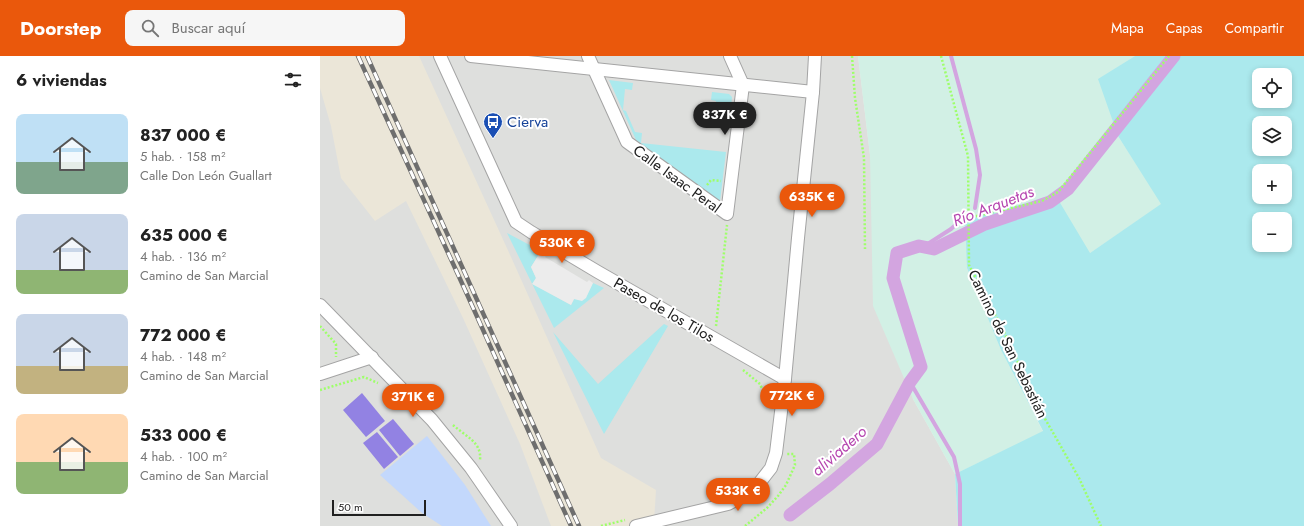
<!DOCTYPE html>
<html lang="es">
<meta charset="utf-8">
<style>
:root{--surface:#fff;--page:#f6f6f6;--text:#222;--muted:#767676;--accent:#ea580c}
body{margin:0;font-family:Jost,sans-serif;background:var(--page);color:var(--text);height:100vh;display:flex;flex-direction:column;font-size:15px;white-space:nowrap}
*{box-sizing:border-box;margin:0}
p{font-size:13px;color:var(--muted)}
.icon{flex:none;width:22px;height:22px;fill:none;stroke:currentColor;stroke-width:2;stroke-linecap:round;stroke-linejoin:round}
.map{position:relative;flex:1;overflow:hidden}
.drawer{display:flex;flex-direction:column;background:var(--surface);width:320px}
.drawer>*{flex:none}
.controls{position:absolute;left:932px;top:12px;display:grid;gap:8px}
.controls a{display:grid;place-items:center;width:40px;height:40px;border-radius:8px;background:var(--surface);box-shadow:0 2px 6px #0003;font-size:20px}
.scale{position:absolute;left:12px;bottom:10px;width:94px;box-sizing:border-box;padding-left:4px;border:2px solid #202020;border-top:0;font-size:11px;line-height:14px;white-space:nowrap;color:#202020;-webkit-text-stroke:3px #fff;paint-order:stroke}
.price{position:absolute;translate:-50% -34px;padding:0 9px;border-radius:14px;background:var(--accent);color:#fff;font-size:13px;line-height:26px;filter:drop-shadow(0 1px 2px #0008)}
.price::after{content:'';position:absolute;left:50%;top:24px;width:12px;height:9px;margin-left:-6px;background:inherit;clip-path:polygon(0 0,100% 0,50% 100%)}
.price.current{background:#222;color:#fff}
ul{padding:0;list-style:none}
li{display:flex;align-items:center;gap:12px;height:100px;padding:0 16px}
li span{display:grid;place-items:center;flex:none;width:112px;height:80px;border-radius:8px;color:#555}
li>.icon{margin-inline-start:auto}
span .icon{width:48px;height:48px;fill:#fffc;stroke-width:1}
li b{font-size:17px}
h2{display:flex;justify-content:space-between;align-items:center;height:48px;padding:0 16px;font-size:17px}
header{display:flex;align-items:center;gap:24px;box-sizing:border-box;height:56px;padding:0 20px;background:var(--accent);color:#fff}
header strong{font-size:19px}
nav{display:flex;gap:22px;margin-inline-start:auto;font-size:14px}
.search{width:280px;height:36px;background:var(--page);display:flex;align-items:center;gap:10px;box-sizing:border-box;padding:0 14px;border-radius:8px;color:var(--muted);font-size:15px}
main{display:flex;flex:1;min-height:0}
.map>svg:first-child{display:block}
.residential{fill:#dedfdd}
.industrial{fill:#ebe6d8}
.farmland{fill:#d2f0e5}
.grass{fill:#abe9ed;fill-rule:evenodd}
.park{fill:#c3d8fc}
.pitch{fill:#9282e3}
.parking{fill:#ececec}
.lines{fill:none;stroke-linecap:round;stroke-linejoin:round}
.stream{stroke:#d3a5e0;stroke-width:4}
.canal{stroke:#d3a5e0;stroke-width:13}
.street-casing{stroke:#a4a4a4;stroke-width:14}
.path{stroke:#9eff6a;stroke-width:2.5;stroke-dasharray:2 2;stroke-linecap:butt}
.street{stroke:#fff;stroke-width:12}
.rail-casing{stroke:#6e6e6e;stroke-width:4.5}
.rail{stroke:#fff;stroke-width:3;stroke-dasharray:9;stroke-linecap:butt}
.labels{text-anchor:middle;dominant-baseline:central;stroke-width:4;stroke-linejoin:round;paint-order:stroke}
.transit-label{font-size:15px;fill:#164399;stroke:#fff;text-anchor:start}
.street-label{font-size:15px;fill:#202020;stroke:#fff}
.water-label{font-size:16px;font-style:italic;fill:#b647b0;stroke:#fff}
</style>
<header>
<strong>Doorstep</strong>
<div class="search"><svg class="icon" aria-label="search" viewBox="0 0 24 24"><circle cx="10" cy="10" r="6"/><path d="M15 15l6 6"/></svg>Buscar aquí</div>
<nav><a>Mapa</a><a>Capas</a><a>Compartir</a></nav>
</header>
<main>
<section class="drawer">
<h2>6 viviendas<svg class="icon" aria-label="filters" viewBox="0 0 24 24"><path d="M4 7h16M4 17h16"/><circle cx="9" cy="7" r="2"/><circle cx="15" cy="17" r="2"/></svg></h2>
<ul>
<li><span style="background:linear-gradient(#bfe0f5 60%,#7fa58c 0)"><svg class="icon" aria-label="home" viewBox="0 0 24 24"><path d="M3 11l9-7 9 7M6 9v11h12V9"/></svg></span><div><b>837 000 €</b><p>5 hab. · 158 m²</p><p>Calle Don León Guallart</p></div></li>
<li><span style="background:linear-gradient(#c9d6e8 70%,#8fb573 0)"><svg class="icon" aria-label="home" viewBox="0 0 24 24"><path d="M3 11l9-7 9 7M6 9v11h12V9"/></svg></span><div><b>635 000 €</b><p>4 hab. · 136 m²</p><p>Camino de San Marcial</p></div></li>
<li><span style="background:linear-gradient(#c9d6e8 65%,#c2b280 0)"><svg class="icon" aria-label="home" viewBox="0 0 24 24"><path d="M3 11l9-7 9 7M6 9v11h12V9"/></svg></span><div><b>772 000 €</b><p>4 hab. · 148 m²</p><p>Camino de San Marcial</p></div></li>
<li><span style="background:linear-gradient(#ffd9b3 60%,#8fb573 0)"><svg class="icon" aria-label="home" viewBox="0 0 24 24"><path d="M3 11l9-7 9 7M6 9v11h12V9"/></svg></span><div><b>533 000 €</b><p>4 hab. · 100 m²</p><p>Camino de San Marcial</p></div></li>
</ul>
</section>
<div class="map">
<svg width="984" height="470" viewBox="0 0 984 470">
<rect width="100%" height="100%" fill="#e7f1e9"/>
<polygon class="residential" points="0,0 538,0 550,99 593,343 635,418 638,470 0,470"/>
<polygon class="industrial" points="0,0 99,0 191,201 281,402 336,434 334,466 340,470 231,470 200,388 143,262 86,145 55,165 21,122 11,70 0,32"/>
<polygon class="farmland" points="538,0 815,0 779,23 798,80 842,148 770,197 647,212 681,294 723,376 635,418 593,343 553,250 550,99"/>
<g class="grass">
<path d="M 815,0 L 984,0 L 984,470 L 638,470 L 635,418 L 723,375 L 681,294 L 647,212 L 645,162 L 736,140 L 770,197 L 841,148 L 798,80 L 778,23 ZM 939,19 L 965,19 L 965,45 L 939,45 ZM 939,67 L 965,67 L 965,93 L 939,93 ZM 939,115 L 965,115 L 965,141 L 939,141 ZM 939,163 L 965,163 L 965,189 L 939,189 Z"/>
<polygon points="289,24 313,27 312,34 305,33 303,54 306,55 315,76 322,77 321,87 406,96 400,145 316,84"/>
<polygon points="392,36 409,38 412,41 409,72 394,69 396,45 391,44"/>
<polygon points="187,177 221,195 211,211 216,222 213,228 251,249 254,243 265,242 273,227 284,232 234,272"/>
<polygon points="344,268 348,270 284,378 233,276 278,328"/>
</g>
<polygon class="park" points="107,380 145,429 171,470 122,470 102,457 60,419"/>
<g class="pitch">
<polygon points="42,337 65,365 46,381 23,354"/>
<polygon points="73,363 94,388 80,400 59,374"/>
<polygon points="57,376 78,401 64,413 43,387"/>
</g>
<polygon class="parking" points="221,195 227,198 225,201 267,226 269,224 273,227 266,242 262,245 254,243 251,249 212,228 216,222 211,211"/>
<g class="lines">
<g class="stream">
<polyline points="631,0 656,93 660,119 655,152"/>
<polyline points="603,191 631,173 643,162"/>
<polyline points="590,326 634,401 640,428 640,470"/>
</g>
<polyline class="canal" points="470,459 510,428 557,388 590,326 601,311 573,222 577,197 599,190 614,193 665,168 730,146 748,133 854,0"/>
<g class="street-casing">
<g id="street">
<polyline points="120,0 196,166 211,176 278,216 465,323"/>
<polyline points="151,0 493,36"/>
<polyline points="268,0 307,86 407,158 423,29 410,0"/>
<polyline points="0,249 112,364 151,412 191,470"/>
<polyline points="0,318 52,301"/>
<polyline points="316,470 408,448 427,438 437,430 451,412 456,397 465,323 478,182 493,36 495,0"/>
</g>
</g>
<g class="path">
<polyline points="532,0 535,42 544,102 545,193"/>
<polyline points="621,0 648,100 649,209 684,276 720,354 759,422 781,470"/>
<polyline points="387,129 391,124 401,125"/>
<polyline points="648,162 722,145 738,136 849,0"/>
<polyline points="0,270 16,288 16,301"/>
<polyline points="396,270 407,169"/>
<polyline points="423,314 440,328 449,349"/>
<polyline points="0,334 44,321 58,327"/>
<path d="M 133,369 C 145,380 162,386 160,404"/>
<polyline points="281,470 305,464"/>
<polyline points="425,470 447,452 458,440 466,429 475,409 474,398 466,398"/>
</g>
<use href="#street" class="street"/>
<g class="rail-casing">
<g id="rail">
<polyline points="38,0 146,236 251,470"/>
<polyline points="47,0 259,470"/>
</g>
</g>
<use href="#rail" class="rail"/>
</g>
<defs>
<g id="bus-pin" transform="scale(1)"><path d="M0 17L-7.5 6A9.5 9.5 0 1 1 7.5 6Z" fill="#1a4fb4" stroke="#fff"/><path d="M-5-6H5V4H4V6H2V4H-2V6H-4V4H-5ZM-3.5-4V0h7V-4ZM-3.5 1.2v1.5H-2V1.2ZM2 1.2v1.5H3.5V1.2Z" fill="#fff"/></g>
</defs>
<g fill-rule="evenodd">
<use href="#bus-pin" x="173" y="66"/>
</g>
<g class="labels">
<g class="transit-label">
<text x="187" y="66">Cierva</text>
</g>
<g class="street-label">
<text transform="translate(357 123) rotate(36)">Calle Isaac Peral</text>
<text transform="translate(344 254) rotate(30)">Paseo de los Tilos</text>
<text transform="translate(688 288) rotate(64)">Camino de San Sebastián</text>
</g>
<g class="water-label">
<text transform="translate(673 150) rotate(-21)">Río Arquetas</text>
<text transform="translate(519 395) rotate(-41)">aliviadero</text>
</g>
</g>
</svg>
<div class="controls">
<a><svg class="icon" aria-label="locate" viewBox="0 0 24 24"><circle cx="12" cy="12" r="6"/><path d="M12 2v4M12 18v4M2 12h4M18 12h4"/></svg></a>
<a><svg class="icon" aria-label="layers" viewBox="0 0 24 24"><path d="M12 4l9 5-9 5-9-5zM3 14l9 5 9-5"/></svg></a>
<a>+</a>
<a>−</a>
</div>
<div class="scale">50 m</div>
<b class="price current" style="left:405px;top:80px">837K €</b>
<b class="price" style="left:492px;top:162px">635K €</b>
<b class="price" style="left:242px;top:208px">530K €</b>
<b class="price" style="left:472px;top:361px">772K €</b>
<b class="price" style="left:93px;top:362px">371K €</b>
<b class="price" style="left:418px;top:456px">533K €</b>
</div>
</main>
